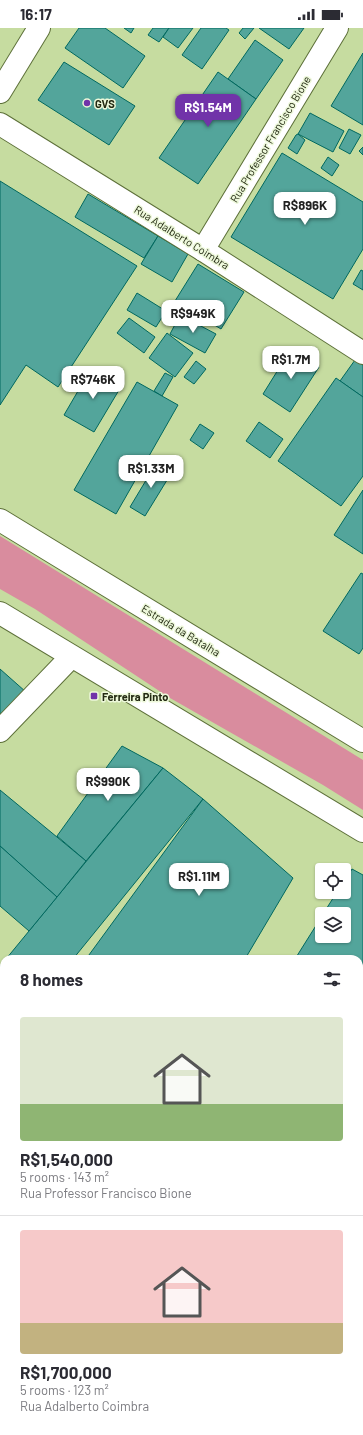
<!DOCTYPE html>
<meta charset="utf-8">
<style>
:root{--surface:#fff;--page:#f2f2f3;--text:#2b2b33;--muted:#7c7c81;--line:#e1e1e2;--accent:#7133a9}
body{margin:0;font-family:Barlow,sans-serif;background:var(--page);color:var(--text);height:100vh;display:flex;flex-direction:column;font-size:15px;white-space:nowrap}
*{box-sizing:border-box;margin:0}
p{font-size:13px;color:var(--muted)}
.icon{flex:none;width:22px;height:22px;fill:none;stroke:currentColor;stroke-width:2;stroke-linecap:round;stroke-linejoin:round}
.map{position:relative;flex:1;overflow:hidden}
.details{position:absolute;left:0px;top:927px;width:363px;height:480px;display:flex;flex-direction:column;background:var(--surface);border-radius:12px 12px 0 0;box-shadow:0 1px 3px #0004}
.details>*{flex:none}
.buttons{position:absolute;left:315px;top:835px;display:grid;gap:8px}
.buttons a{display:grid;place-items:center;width:36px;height:36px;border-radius:4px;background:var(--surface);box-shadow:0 1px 3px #0004;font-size:20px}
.price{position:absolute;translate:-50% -34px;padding:0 9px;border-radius:8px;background:#fff;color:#222;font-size:13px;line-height:26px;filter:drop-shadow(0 1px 2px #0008)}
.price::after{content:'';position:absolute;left:50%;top:24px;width:12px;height:9px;margin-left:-6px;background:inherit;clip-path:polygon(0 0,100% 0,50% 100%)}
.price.active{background:var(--accent);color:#fff}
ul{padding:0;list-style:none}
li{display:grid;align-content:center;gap:8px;height:212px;padding:0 20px}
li+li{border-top:1px solid var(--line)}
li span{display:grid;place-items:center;height:124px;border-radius:4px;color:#555}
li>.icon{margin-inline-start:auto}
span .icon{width:72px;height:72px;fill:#fffc;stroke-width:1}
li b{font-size:17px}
h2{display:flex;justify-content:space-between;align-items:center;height:48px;padding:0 20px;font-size:17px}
.status{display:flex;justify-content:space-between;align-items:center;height:28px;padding:0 20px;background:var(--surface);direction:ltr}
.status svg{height:11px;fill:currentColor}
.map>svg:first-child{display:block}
.green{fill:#d98c9e}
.building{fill:#53a59b;stroke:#00685f}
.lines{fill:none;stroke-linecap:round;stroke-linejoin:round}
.service-casing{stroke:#5d7039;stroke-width:16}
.minor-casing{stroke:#5d7039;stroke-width:24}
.trunk-casing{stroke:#5d7039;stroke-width:24}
.service{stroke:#fff;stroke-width:14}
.minor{stroke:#fff;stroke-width:22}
.trunk{stroke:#fff;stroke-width:22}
.tram{stroke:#3d4629;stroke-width:1}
.rail-casing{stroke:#3d4629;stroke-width:4.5}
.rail{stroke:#edf8da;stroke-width:3;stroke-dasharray:9;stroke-linecap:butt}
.poi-dot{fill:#7133a9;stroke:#edf8da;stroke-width:1.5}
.labels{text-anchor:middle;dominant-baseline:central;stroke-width:3;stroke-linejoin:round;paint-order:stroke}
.poi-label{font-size:11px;font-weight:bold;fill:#222912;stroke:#edf8da;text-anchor:start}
.street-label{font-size:11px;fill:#222912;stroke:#edf8da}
</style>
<div class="status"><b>16:17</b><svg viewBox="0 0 49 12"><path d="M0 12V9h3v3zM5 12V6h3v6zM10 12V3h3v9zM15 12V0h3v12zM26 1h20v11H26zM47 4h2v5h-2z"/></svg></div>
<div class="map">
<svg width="363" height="1407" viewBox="0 0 363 1407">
<rect width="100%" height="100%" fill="#c6dca0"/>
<polygon class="green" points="0,508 363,732 363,782 323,757 170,670 35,581 0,561"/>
<g class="building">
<polygon points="79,0 105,0 145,28 123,60 65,20"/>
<polygon points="124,0 134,0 131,5"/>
<polygon points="153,0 169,0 159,14 148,7"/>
<polygon points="169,0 193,0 178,20 163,9"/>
<polygon points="201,0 226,0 229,2 202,41 182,27"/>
<polygon points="243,0 254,0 245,11 239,5"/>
<polygon points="259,0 304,0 289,21"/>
<polygon points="255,12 283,32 256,71 228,51"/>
<polygon points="363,25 363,97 331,78"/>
<polygon points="64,34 135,78 109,117 38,72"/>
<polygon points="218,44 256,71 198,156 159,130"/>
<polygon points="310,85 344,103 333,124 298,106"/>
<polygon points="349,101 361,107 350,126 339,120"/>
<polygon points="298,106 305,112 297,126 288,120 296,107"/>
<polygon points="363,119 363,127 359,123"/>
<polygon points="282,125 363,174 363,221 333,271 231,209"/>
<polygon points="328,129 339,137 332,148 321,140"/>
<polygon points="0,153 137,238 58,359 26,337 0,377"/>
<polygon points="88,166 158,208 144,230 75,189"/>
<polygon points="158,208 188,226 172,254 141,236"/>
<polygon points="198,236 244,264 221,301 175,273"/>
<polygon points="361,242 363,243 363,262 353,256"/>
<polygon points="137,265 166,283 156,299 127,282"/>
<polygon points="180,287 216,306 205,325 170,306"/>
<polygon points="129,290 155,309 144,325 117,305"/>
<polygon points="167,305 193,325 175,349 149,330"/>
<polygon points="291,321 319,339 290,384 263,366"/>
<polygon points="355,332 363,337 363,369 340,353"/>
<polygon points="196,333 206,341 194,356 184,349"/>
<polygon points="92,339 122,357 94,404 64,387"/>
<polygon points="165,345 173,349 162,368 154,363"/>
<polygon points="336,350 363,369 363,448 341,478 278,433"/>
<polygon points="137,354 178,377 116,486 74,462"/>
<polygon points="259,394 283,411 270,430 246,413"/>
<polygon points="200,396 214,405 203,421 190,412"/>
<polygon points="157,434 172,444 145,488 130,479"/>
<polygon points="363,462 363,526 334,507"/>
<polygon points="361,545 363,546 363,620 359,626 323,603"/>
<polygon points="0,641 26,664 0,690"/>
<polygon points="122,718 163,740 86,833 57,808"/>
<polygon points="163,740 203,771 73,931 6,931"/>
<polygon points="0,762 86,833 57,869 0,818"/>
<polygon points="203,771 293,850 245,931 86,931"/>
<polygon points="0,818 57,869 29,903 0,878"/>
<polygon points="352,841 363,847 363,993 359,990 359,931 295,931 322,888 322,908 344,908 344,886 323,886 337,864 344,864 344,854"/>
<polygon points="4,934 4,1016 0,1021 0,938"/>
<polygon points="359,990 363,993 363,1040 359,1038"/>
<polygon points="359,1038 363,1040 363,1093 359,1091"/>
<polygon points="4,1043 4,1108 0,1105 0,1048"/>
<polygon points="359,1096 363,1098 363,1285 359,1291"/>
<polygon points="4,1380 4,1403 87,1403 84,1407 0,1407 0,1384"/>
</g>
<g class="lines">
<g class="service-casing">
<g id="service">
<polyline points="0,1360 4,1356"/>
<polyline points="165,1403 171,1407"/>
</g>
</g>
<g class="minor-casing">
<g id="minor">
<polyline points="0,64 39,0"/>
<polyline points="0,96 203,222 363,325"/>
<polyline points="203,222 337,0"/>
<polyline points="0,703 71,629"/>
</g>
</g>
<g class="trunk-casing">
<g id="trunk">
<polyline points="0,492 363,713"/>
<polyline points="0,585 363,803"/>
</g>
</g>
<use href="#service" class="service"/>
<use href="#minor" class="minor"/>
<use href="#trunk" class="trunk"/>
<g class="tram">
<polyline points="0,1213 4,1216"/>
<polyline points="288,1403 294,1407"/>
</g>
<g class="rail-casing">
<g id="rail">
<polyline points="0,1161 4,1163"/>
<polyline points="0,1181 4,1184"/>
<polyline points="334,1403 340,1407"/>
<polyline points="357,1403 363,1407"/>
</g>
</g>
<use href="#rail" class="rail"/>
</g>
<g class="poi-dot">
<circle cx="87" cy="75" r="4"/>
<rect x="90" y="664" width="8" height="8" rx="2"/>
</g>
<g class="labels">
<g class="poi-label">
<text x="95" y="75">GVS</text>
<text x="102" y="668">Ferreira Pinto</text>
</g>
<g class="street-label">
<text transform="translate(270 111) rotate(-59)">Rua Professor Francisco Bione</text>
<text transform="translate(182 209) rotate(32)">Rua Adalberto Coimbra</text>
<text transform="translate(181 602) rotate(31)">Estrada da Batalha</text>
</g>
</g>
</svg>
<div class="buttons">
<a><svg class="icon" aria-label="locate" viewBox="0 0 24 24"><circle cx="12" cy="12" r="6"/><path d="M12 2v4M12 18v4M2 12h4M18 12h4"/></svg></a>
<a><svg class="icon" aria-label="layers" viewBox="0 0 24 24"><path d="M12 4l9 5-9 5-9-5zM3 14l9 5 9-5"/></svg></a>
</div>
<b class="price active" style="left:208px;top:100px">R$1.54M</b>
<b class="price" style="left:305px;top:198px">R$896K</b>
<b class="price" style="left:193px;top:306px">R$949K</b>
<b class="price" style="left:291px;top:352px">R$1.7M</b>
<b class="price" style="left:93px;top:372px">R$746K</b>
<b class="price" style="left:151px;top:461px">R$1.33M</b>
<b class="price" style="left:108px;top:774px">R$990K</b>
<b class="price" style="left:199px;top:869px">R$1.11M</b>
<section class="details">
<h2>8 homes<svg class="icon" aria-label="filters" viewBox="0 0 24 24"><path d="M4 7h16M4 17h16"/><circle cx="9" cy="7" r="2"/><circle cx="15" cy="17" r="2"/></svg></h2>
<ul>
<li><span style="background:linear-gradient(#dfe7d0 70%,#8fb573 0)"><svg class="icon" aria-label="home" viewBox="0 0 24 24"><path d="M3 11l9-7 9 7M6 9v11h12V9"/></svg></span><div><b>R$1,540,000</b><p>5 rooms · 143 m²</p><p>Rua Professor Francisco Bione</p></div></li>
<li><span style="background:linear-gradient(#f6c9c9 75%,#c2b280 0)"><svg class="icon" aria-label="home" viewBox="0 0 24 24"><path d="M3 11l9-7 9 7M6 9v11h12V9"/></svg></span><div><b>R$1,700,000</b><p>5 rooms · 123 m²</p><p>Rua Adalberto Coimbra</p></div></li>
</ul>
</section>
</div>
